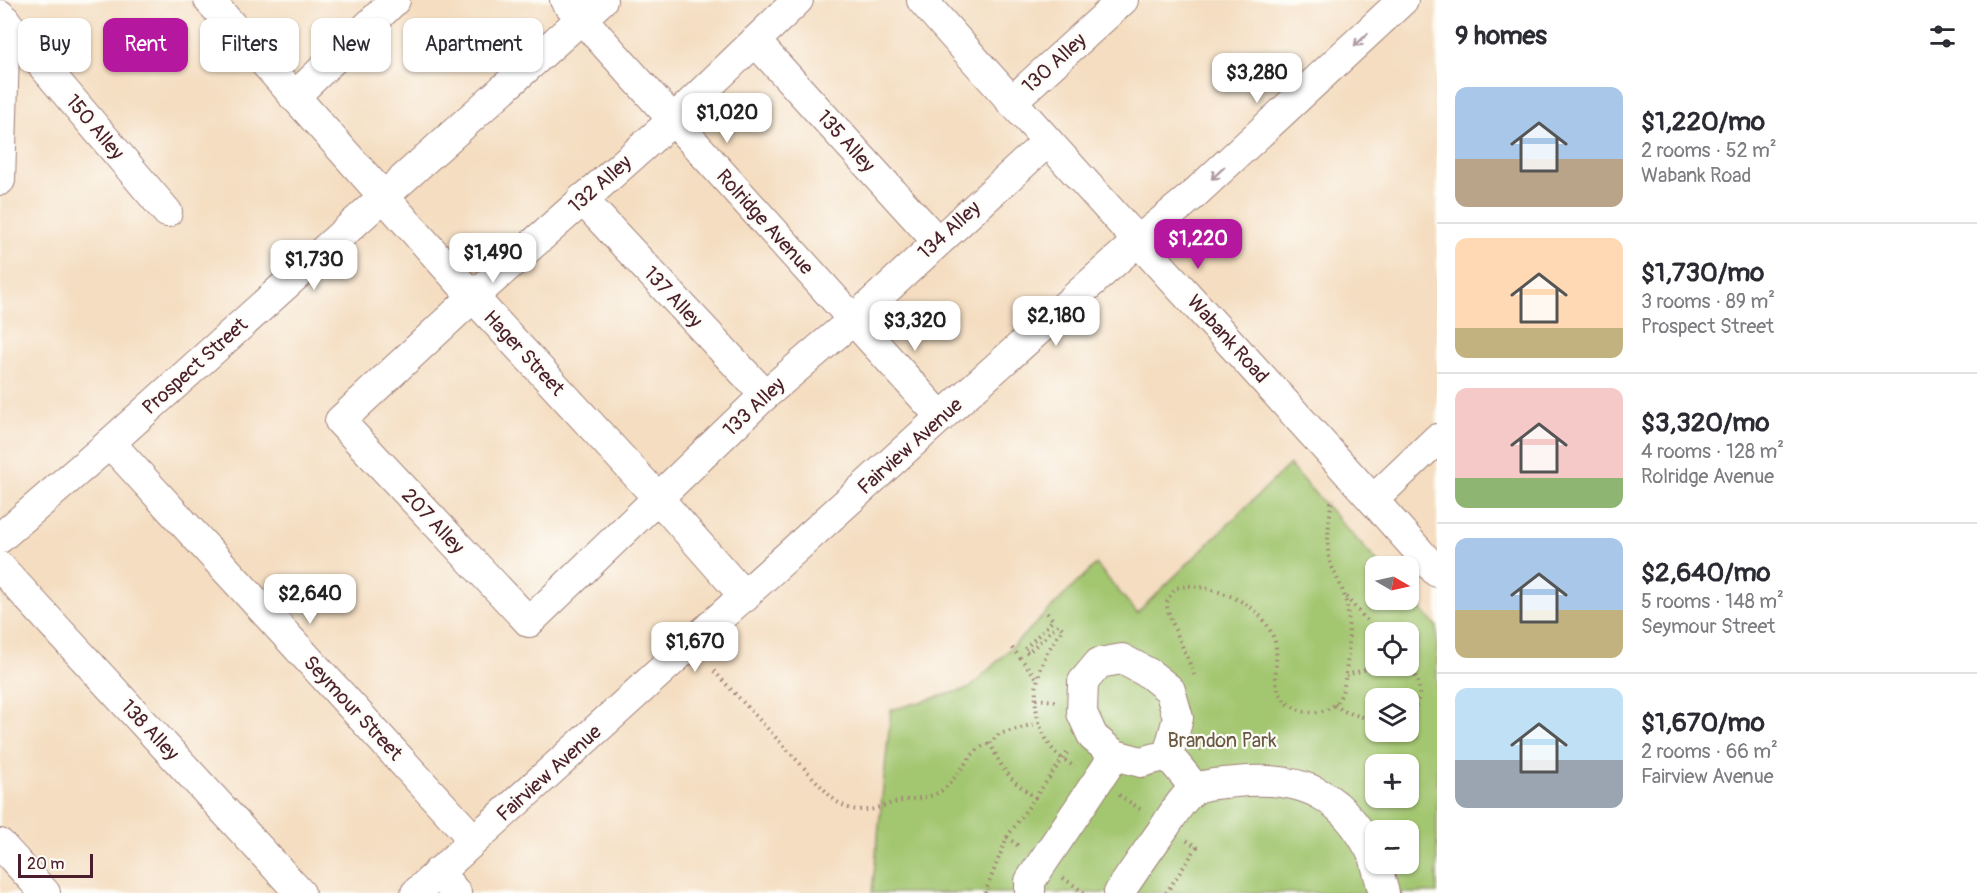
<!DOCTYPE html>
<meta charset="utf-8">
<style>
:root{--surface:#fff;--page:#f7f7f7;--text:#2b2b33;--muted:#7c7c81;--line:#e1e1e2;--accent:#b5179e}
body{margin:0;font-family:Pangolin,sans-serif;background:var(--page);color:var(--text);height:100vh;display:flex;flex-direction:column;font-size:22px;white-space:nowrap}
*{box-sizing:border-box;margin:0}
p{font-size:20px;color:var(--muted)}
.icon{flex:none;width:33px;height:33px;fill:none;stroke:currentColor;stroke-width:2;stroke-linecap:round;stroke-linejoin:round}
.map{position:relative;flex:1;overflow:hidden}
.panel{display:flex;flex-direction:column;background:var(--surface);width:540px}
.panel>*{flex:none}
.guide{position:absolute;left:18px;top:18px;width:570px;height:54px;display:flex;gap:12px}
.needle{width:39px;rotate:99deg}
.tools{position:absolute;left:1365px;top:556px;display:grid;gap:12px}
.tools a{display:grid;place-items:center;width:54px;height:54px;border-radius:12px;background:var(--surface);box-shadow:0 2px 4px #0004;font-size:30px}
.scale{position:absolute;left:18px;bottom:15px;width:75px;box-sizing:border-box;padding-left:6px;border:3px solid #4a1f2b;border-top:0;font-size:16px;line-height:21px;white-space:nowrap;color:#4a1f2b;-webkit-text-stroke:4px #fdfcf7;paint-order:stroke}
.price{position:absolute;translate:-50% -51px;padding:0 14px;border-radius:12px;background:#fff;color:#222;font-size:20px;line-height:39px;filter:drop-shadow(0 2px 3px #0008)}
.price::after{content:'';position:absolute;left:50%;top:36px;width:18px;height:14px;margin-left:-9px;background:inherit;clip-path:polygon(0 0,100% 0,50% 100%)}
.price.selected{background:var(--accent);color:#fff}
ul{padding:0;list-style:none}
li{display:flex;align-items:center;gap:18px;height:150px;padding:0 18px}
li+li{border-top:2px solid var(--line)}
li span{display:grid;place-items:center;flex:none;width:168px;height:120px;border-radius:12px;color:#555}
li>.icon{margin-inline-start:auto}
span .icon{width:72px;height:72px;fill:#fffc;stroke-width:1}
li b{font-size:26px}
h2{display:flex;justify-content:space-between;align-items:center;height:72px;padding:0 18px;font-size:26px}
.chip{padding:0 21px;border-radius:12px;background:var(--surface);box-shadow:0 2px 4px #0004;font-size:21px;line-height:54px}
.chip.selected{background:var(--accent);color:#fff}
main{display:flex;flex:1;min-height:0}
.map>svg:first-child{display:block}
.green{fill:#a3c66f;stroke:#76724d;stroke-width:1.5;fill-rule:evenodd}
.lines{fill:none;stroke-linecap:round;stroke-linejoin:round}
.minor-casing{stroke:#9f7e76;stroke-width:32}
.path{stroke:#9f7e76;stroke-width:4;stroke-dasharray:1.5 4.5;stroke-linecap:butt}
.minor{stroke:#fff;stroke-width:30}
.oneway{stroke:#ae9aa0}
.labels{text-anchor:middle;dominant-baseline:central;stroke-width:4.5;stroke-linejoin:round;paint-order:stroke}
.street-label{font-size:20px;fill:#4a1f2b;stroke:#fdfcf7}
.park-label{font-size:20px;fill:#695943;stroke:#fdfcf7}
</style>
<main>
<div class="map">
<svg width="1437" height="893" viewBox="0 0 1437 893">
<rect width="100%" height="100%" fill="#fdfcf7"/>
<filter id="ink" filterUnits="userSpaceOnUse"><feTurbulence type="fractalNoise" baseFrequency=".0167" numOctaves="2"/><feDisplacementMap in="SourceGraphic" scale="12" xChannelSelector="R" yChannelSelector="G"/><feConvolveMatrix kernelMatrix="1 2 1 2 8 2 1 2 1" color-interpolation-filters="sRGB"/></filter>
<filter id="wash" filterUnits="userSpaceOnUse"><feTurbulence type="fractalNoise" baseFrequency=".008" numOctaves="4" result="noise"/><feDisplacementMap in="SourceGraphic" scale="24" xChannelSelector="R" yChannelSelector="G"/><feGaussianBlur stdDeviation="1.35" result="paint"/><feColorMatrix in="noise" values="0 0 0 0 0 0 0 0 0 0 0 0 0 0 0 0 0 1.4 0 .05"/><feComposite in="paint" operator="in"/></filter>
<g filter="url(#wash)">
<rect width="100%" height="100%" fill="#f4ddc0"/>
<path class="green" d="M 1289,465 L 1382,567 L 1376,567 L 1376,600 L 1408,600 L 1409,596 L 1437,627 L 1437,893 L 872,893 L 891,710 L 970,688 L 1096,564 L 1137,613 ZM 1376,633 L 1408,633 L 1408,666 L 1376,666 ZM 1376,699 L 1408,699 L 1408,732 L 1376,732 ZM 1376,765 L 1408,765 L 1408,798 L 1376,798 ZM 1376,831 L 1408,831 L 1408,864 L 1376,864 Z"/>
</g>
<g filter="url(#ink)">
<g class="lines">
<g class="minor-casing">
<g id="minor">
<polyline points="209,0 473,297 658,498 745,597"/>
<polyline points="565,0 941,417"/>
<polyline points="798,0 673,120 473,297 340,421 529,622 765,395 853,320 1047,142"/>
<path d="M 922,0 C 1091,193 1267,380 1437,572"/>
<polyline points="0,15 167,212"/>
<polyline points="755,41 937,241"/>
<polyline points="294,97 395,0"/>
<polyline points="1011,102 1123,0"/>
<polyline points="0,180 5,20"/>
<polyline points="582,199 765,395"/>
<polyline points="110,443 474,840"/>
<polyline points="1373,500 1437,439"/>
<polyline points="0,538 110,443 602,0"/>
<polyline points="0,567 300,893"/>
<polyline points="1168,755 1141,762 1115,755 1093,737 1082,713 1083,682 1099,663 1122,659 1150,674 1170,690 1178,718 1168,755 1196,789"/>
<polyline points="0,844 45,893"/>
<polyline points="1376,864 1384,893"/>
<polyline points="438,872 456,893"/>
<polyline points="416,893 941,417 1139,240 1191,197 1403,0"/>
<polyline points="1030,893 1030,881 1115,755"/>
<path d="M 1119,893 C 1134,870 1150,848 1166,825 C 1174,813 1183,797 1195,789 C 1203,784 1226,783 1236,782 C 1307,775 1346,797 1376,861"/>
</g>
</g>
<g class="path">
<polyline points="1346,597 1378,633"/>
<path d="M 1047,613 L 1053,620 L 1024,650 L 1028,653 L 1058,624 L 1063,629 C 1034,665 1024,710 1053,750 C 1058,757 1068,762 1075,767"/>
<polyline points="1012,648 1036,677"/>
<path d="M 1408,666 C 1422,682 1424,700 1408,715"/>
<path d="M 714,671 L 832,798 C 842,806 852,811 866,810 C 876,810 886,804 897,802 C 911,798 929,799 941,791 C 960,778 967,751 990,743"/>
<path d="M 1194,675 C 1190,661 1166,614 1167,604 C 1167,598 1172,593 1176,588 C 1191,584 1201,587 1216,591 C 1243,599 1266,613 1275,642 C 1279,658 1272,676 1279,692 C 1288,713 1322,720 1337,702 C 1343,694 1345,682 1346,672 C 1349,652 1351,614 1344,595 C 1340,582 1332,571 1329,557 C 1326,539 1330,520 1331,503 L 1335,499"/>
<polyline points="1346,675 1378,666"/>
<polyline points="1036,699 1055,701"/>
<polyline points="1335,704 1343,711 1376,721"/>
<polyline points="1199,750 1202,747 1204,735"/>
<polyline points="1119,795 1143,811"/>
<path d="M 1036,798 C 1009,779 1004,773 990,743 L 999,734 L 1038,723"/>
<polyline points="1007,837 1021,848"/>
<polyline points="1063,878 1085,893"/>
<polyline points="985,893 1007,837 1069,750"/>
<polyline points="1166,893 1197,847 1186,840"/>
</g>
<use href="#minor" class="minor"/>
</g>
<defs><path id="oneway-shaft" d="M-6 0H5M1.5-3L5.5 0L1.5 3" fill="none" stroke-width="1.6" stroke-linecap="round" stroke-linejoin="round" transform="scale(1.5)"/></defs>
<g class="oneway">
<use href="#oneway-shaft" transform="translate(1361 40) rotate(137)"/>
<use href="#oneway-shaft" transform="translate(1218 173) rotate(137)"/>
</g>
</g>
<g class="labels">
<g class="street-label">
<text transform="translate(1054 63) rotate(-42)">130 Alley</text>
<text transform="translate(95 127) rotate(50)">150 Alley</text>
<text transform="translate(846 141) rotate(48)">135 Alley</text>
<text transform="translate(600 184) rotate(-41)">132 Alley</text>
<text transform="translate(765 222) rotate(48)">Rolridge Avenue</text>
<text transform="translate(949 230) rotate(-42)">134 Alley</text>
<text transform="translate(673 297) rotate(47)">137 Alley</text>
<text transform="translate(1228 339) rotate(48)">Wabank Road</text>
<text transform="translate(524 353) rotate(47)">Hager Street</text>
<text transform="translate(195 366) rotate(-42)">Prospect Street</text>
<text transform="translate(754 407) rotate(-43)">133 Alley</text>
<text transform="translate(910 446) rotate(-42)">Fairview Avenue</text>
<text transform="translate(433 521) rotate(47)">207 Alley</text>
<text transform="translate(353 708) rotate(47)">Seymour Street</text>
<text transform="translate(150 730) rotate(47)">138 Alley</text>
<text transform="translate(549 773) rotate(-42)">Fairview Avenue</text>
</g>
<g class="park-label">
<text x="1222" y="740">Brandon Park</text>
</g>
</g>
</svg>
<div class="tools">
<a><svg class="needle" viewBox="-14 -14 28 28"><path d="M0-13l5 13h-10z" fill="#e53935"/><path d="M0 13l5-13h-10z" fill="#7c7c81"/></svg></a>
<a><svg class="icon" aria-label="locate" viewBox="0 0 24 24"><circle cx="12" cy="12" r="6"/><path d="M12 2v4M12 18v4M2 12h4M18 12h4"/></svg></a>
<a><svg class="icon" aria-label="layers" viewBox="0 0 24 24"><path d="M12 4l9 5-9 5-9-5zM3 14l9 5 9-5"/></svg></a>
<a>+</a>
<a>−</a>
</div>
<div class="scale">20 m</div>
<b class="price" style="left:1257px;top:104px">$3,280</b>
<b class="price" style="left:727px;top:144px">$1,020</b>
<b class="price selected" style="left:1198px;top:270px">$1,220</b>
<b class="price" style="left:493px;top:284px">$1,490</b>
<b class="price" style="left:314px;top:291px">$1,730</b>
<b class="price" style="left:1056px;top:347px">$2,180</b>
<b class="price" style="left:915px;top:352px">$3,320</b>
<b class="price" style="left:310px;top:625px">$2,640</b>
<b class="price" style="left:695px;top:673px">$1,670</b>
<div class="guide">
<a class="chip">Buy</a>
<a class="chip selected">Rent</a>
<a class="chip">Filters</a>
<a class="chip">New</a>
<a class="chip">Apartment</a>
</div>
</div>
<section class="panel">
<h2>9 homes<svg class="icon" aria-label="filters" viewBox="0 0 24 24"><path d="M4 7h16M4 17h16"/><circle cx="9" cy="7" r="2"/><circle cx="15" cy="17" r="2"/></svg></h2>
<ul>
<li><span style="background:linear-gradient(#a9c7e8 60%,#b9a48a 0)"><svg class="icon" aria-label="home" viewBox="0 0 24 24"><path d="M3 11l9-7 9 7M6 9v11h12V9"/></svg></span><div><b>$1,220/mo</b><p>2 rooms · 52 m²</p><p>Wabank Road</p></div></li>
<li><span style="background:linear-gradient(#ffd9b3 75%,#c2b280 0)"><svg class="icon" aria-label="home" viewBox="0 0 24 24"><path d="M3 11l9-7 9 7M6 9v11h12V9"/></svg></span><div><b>$1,730/mo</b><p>3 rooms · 89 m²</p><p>Prospect Street</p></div></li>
<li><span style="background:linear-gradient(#f6c9c9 75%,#8fb573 0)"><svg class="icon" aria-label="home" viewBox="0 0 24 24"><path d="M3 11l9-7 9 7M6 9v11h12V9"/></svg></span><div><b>$3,320/mo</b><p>4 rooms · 128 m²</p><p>Rolridge Avenue</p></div></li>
<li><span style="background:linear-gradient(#a9c7e8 60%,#c2b280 0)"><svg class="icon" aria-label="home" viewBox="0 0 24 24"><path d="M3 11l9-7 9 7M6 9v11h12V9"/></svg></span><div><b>$2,640/mo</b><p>5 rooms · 148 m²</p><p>Seymour Street</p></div></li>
<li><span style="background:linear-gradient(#bfe0f5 60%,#9aa5b1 0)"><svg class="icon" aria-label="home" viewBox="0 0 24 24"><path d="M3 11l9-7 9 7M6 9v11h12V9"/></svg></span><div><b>$1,670/mo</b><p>2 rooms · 66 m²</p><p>Fairview Avenue</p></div></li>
</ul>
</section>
</main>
